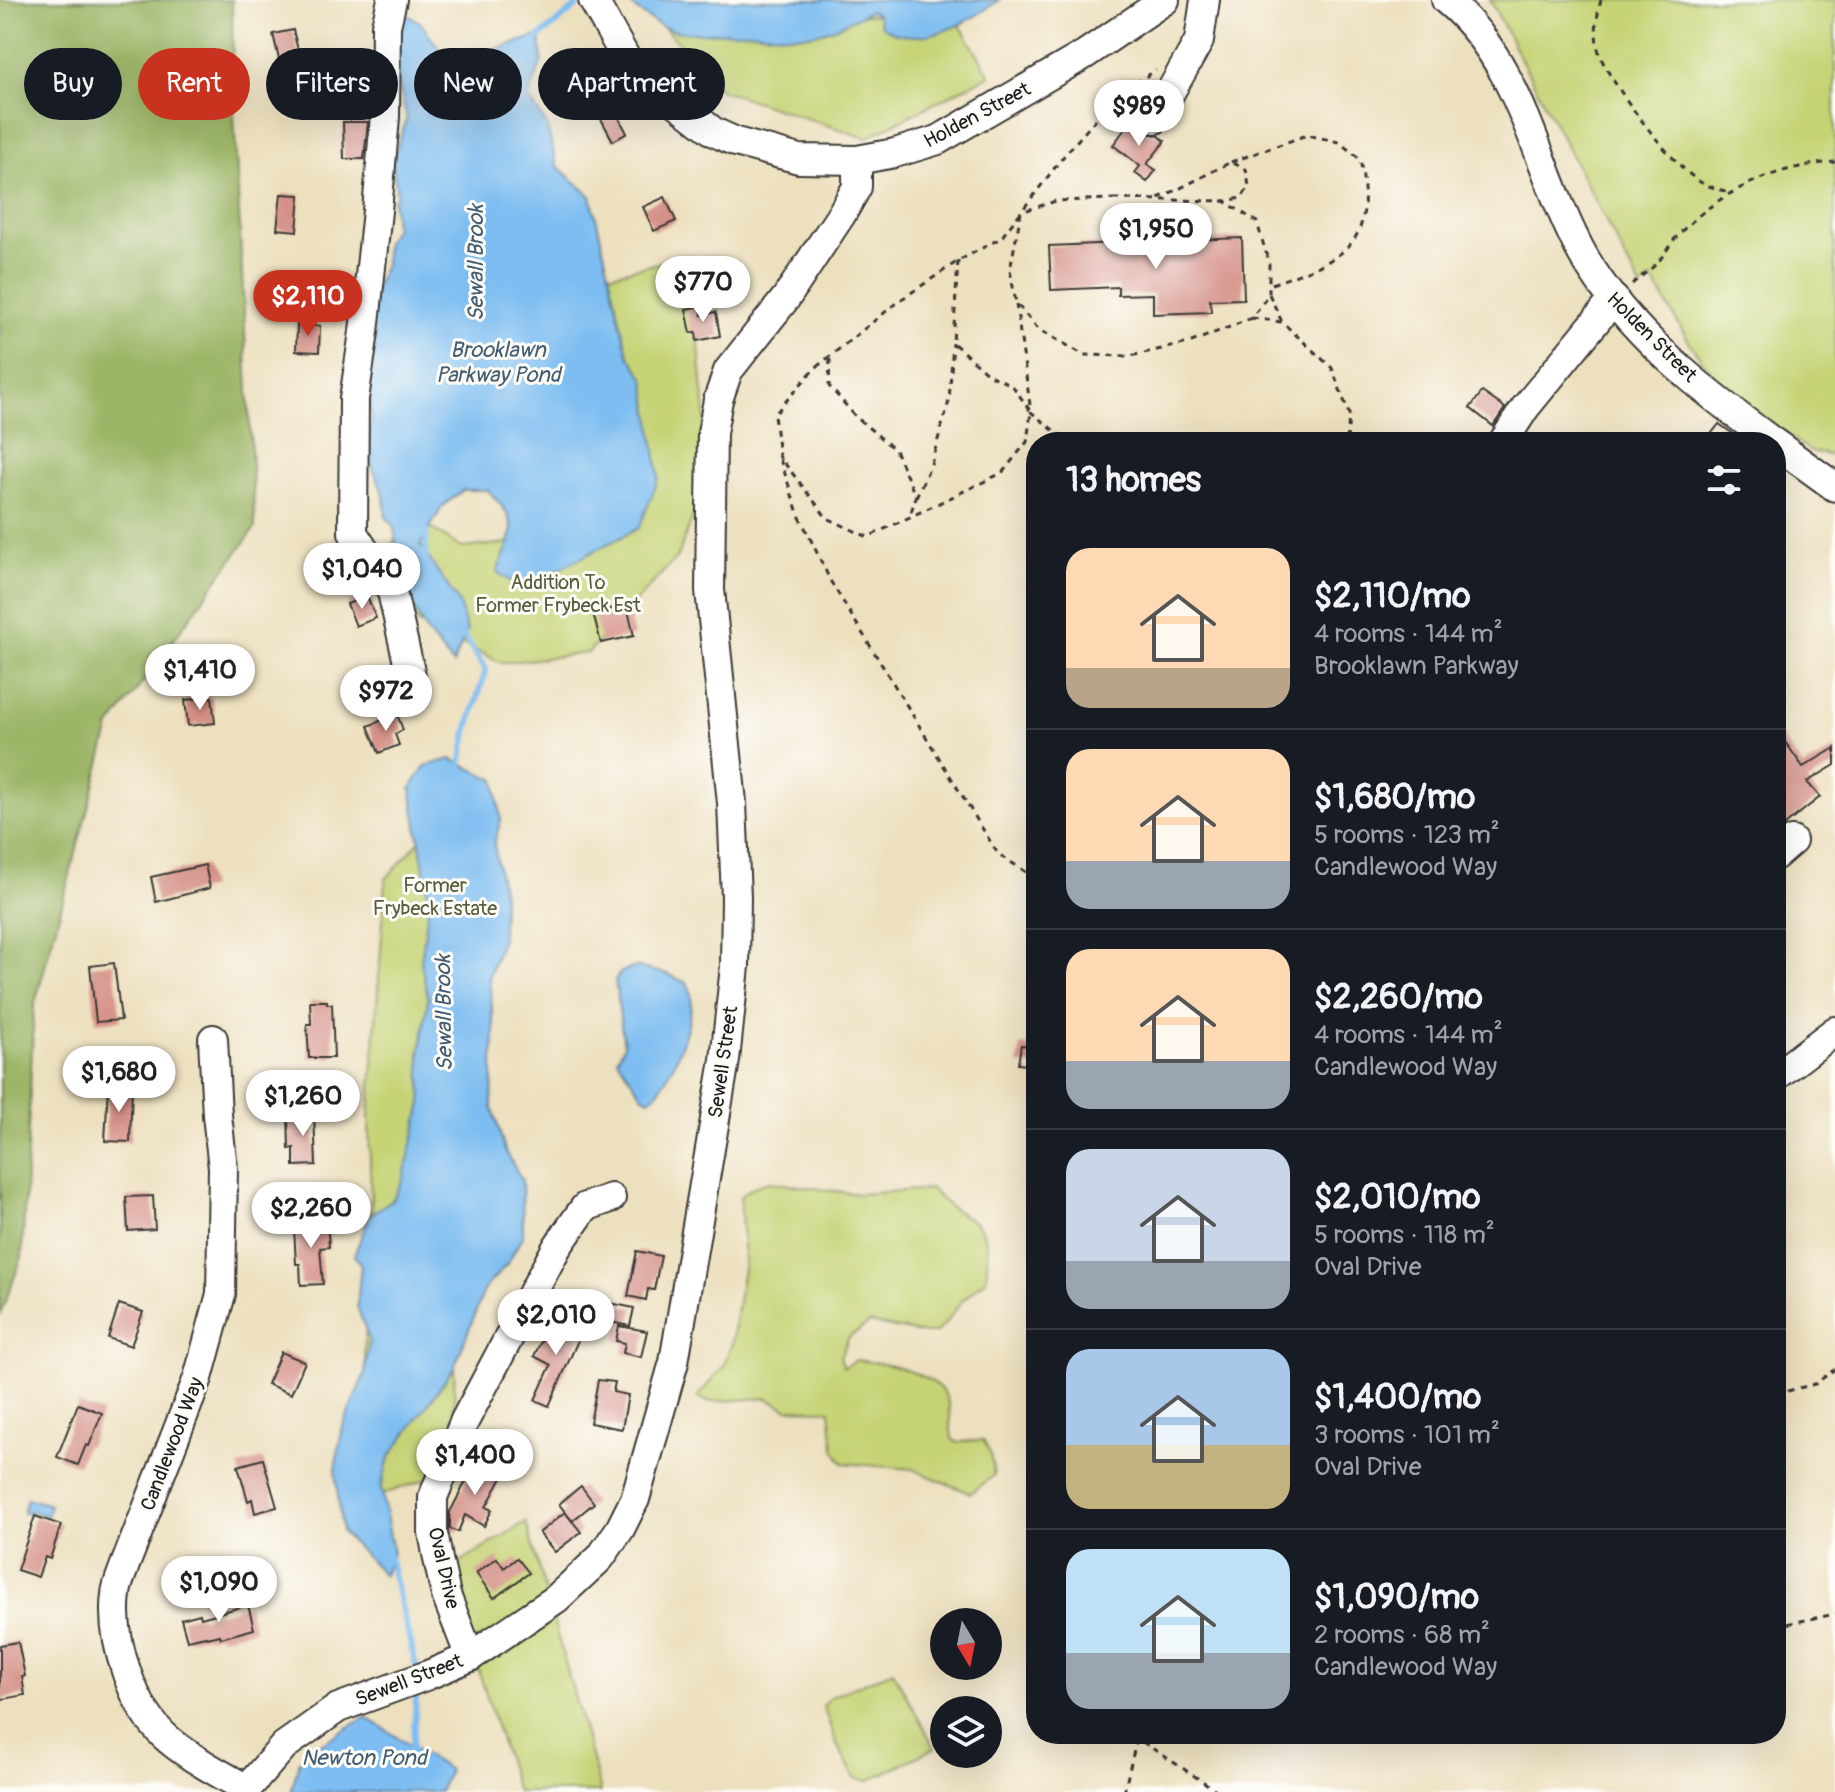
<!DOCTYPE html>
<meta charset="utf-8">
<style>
:root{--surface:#171b24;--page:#20242c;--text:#f1f3f6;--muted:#9ea1a6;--line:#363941;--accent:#c8321e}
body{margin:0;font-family:Pangolin,sans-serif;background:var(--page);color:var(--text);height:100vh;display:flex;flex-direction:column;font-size:30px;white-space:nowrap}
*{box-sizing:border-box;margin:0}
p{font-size:26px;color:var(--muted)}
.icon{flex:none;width:44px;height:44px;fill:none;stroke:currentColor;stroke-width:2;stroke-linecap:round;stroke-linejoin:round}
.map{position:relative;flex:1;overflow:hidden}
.side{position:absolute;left:1026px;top:432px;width:760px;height:1312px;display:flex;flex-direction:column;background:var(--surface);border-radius:32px;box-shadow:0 8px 32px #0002}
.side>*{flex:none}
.top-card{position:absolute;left:24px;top:48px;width:760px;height:72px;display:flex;gap:16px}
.needle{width:52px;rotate:170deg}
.fabs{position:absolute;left:930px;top:1608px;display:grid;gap:16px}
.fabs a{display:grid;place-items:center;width:72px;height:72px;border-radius:50%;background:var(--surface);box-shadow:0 8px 32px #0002;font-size:40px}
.price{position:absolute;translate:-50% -68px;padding:0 18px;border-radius:28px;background:#fff;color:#222;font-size:26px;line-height:52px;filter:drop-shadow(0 2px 4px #0008)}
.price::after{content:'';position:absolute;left:50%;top:48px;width:24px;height:18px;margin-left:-12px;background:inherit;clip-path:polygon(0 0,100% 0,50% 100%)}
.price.on{background:var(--accent);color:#fff}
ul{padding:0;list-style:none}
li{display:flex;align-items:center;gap:24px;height:200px;padding:0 40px}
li+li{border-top:2px solid var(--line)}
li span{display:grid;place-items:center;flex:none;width:224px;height:160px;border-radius:24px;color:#555}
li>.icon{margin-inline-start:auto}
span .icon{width:96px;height:96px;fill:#fffc;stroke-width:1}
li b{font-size:34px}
h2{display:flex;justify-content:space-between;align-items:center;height:96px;padding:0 40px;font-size:34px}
.chip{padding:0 28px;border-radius:36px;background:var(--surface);box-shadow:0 8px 32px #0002;font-size:28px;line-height:72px}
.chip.on{background:var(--accent);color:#fff}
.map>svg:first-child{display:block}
.green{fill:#c6d375;stroke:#717848;stroke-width:2}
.forest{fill:#9cb566;stroke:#5c6841;stroke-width:2}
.water{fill:#7dbdf1;stroke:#4c6c86;stroke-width:2}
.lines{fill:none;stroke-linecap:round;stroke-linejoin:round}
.stream{stroke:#7dbdf1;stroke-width:6}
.building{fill:#d59188}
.minor-casing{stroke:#3b3934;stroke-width:32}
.path{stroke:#3b3934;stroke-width:3;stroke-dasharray:6 6;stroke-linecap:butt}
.minor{stroke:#fff;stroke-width:28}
.labels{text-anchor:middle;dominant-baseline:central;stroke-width:6;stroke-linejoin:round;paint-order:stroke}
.street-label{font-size:20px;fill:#1c1c1c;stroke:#fdfcf7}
.park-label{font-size:20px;fill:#585c3b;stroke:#fdfcf7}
.water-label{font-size:22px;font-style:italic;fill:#435c71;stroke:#fdfcf7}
</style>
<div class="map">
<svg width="1835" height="1792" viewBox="0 0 1835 1792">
<rect width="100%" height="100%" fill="#fdfcf7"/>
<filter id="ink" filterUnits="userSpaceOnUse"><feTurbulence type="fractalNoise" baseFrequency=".0125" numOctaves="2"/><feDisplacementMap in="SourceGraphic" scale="16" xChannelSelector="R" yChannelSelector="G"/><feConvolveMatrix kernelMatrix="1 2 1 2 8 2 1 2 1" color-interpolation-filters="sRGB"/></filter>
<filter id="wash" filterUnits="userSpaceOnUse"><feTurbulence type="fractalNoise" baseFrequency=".006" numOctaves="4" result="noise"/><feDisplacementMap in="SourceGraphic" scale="32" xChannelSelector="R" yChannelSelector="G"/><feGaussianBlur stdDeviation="1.8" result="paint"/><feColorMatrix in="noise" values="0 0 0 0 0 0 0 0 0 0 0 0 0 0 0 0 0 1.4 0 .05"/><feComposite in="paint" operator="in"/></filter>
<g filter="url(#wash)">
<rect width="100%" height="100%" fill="#ede0bf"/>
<g class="green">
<polygon points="1490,0 1835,0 1835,456 1812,452 1776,428 1713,375 1691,345 1652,279 1641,288"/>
<polygon points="952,12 990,75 866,138 721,90 660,23"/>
<polygon points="667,261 696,314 710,470 678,556 588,653 502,663 418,623 382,571 406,512 462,548 517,542 590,279"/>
<polygon points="443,830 455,1224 454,1469 379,1496 364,1350 372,1250 369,1117 386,879 422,838"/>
<path d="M 769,1182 L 858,1194 L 931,1189 C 966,1231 994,1206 986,1279 L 962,1301 L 944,1325 L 935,1333 L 919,1333 L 870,1323 L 849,1337 L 840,1357 L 844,1367 L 856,1360 C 881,1363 934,1371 946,1397 C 952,1410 948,1427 953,1440 L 959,1442 L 983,1440 L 991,1455 L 994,1475 L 970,1493 L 912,1469 L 843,1463 L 834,1449 L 830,1410 L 787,1409 L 766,1398 L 709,1402 L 697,1397 L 723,1367 L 732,1343 L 744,1261 L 740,1197 L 753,1187 Z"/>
<polygon points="526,1522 601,1792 517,1792 447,1571"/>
<polygon points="893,1671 935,1748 868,1781 855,1778 837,1745 823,1706 830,1697"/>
</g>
<polygon class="forest" points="0,0 232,0 233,95 255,528 110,727 34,1007 22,1257 0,1316"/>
<g class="water">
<path d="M 626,0 L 999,0 C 967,24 918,51 881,26 L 877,14 L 870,11 C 850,20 829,33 807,35 C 784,37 762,31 739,32 C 685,33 668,40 626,0 Z"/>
<path d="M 402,12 L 420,22 L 443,54 L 455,59 L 480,54 L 540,35 L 542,60 L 529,98 L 547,126 L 557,166 L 591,196 L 628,354 L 645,379 L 659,478 L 639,528 L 536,581 L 513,583 L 497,572 C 515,529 521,526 488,490 L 463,490 L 442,507 L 420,545 L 459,603 L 467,631 L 453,664 L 427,633 L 406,594 L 393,524 L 386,517 L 384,495 L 366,451 L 372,420 L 365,369 L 369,303 L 385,265 L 386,241 L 395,228 L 393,201 L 397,194 L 392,162 L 407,118 L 394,64 Z"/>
<polygon points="451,759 495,780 501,820 494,844 503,895 502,938 489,977 494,1031 492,1106 505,1150 522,1180 523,1235 508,1263 485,1288 454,1368 389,1458 381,1488 393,1553 384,1575 342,1532 335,1469 343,1426 365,1373 369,1340 357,1306 361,1264 354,1255 370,1215 393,1199 403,1180 422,1104 420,1054 428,998 421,962 429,901 411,788 425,766"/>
<path d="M 637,967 L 667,974 L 687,983 C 689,987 691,991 691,995 C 695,1019 669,1086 650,1099 L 643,1096 L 617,1059 L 624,1046 L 615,981 C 619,971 627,969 637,967 Z"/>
<polygon points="27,1498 50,1505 47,1516 29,1511 28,1514 23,1513"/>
<polygon points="366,1717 449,1770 439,1792 291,1792 299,1762 314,1748"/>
</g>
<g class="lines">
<g class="stream">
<polyline points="537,39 577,6"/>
<polyline points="426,560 426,527"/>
<polyline points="460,769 468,728 486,670 461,632"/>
<polyline points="388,1553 417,1670"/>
<polyline points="412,1754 417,1686"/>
</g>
</g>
<g id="blocks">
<g class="building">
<polygon points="293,30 302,66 282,71 273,34"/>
<polygon points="597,77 627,133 613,141 594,106 587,110 576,88"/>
<polygon points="1134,117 1146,133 1158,135 1165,141 1147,164 1156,170 1147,182 1135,173 1140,166 1113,145"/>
<polygon points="343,122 368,122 364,159 344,159"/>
<polygon points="281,194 300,195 297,231 277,229"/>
<polygon points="665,197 676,221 654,231 643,207"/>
<polygon points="1242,238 1244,299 1210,300 1211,312 1153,314 1153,294 1118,295 1118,287 1051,290 1049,246"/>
<polygon points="701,306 702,315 716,312 720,336 697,341 696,332 691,333 686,309"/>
<polygon points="297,325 320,326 319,352 296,351"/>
<polygon points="1482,392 1505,408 1493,426 1470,408"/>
<polygon points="1719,424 1742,440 1744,442 1705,442"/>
<polygon points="367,596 376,618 356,626 347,604"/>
<polygon points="624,606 625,611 628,610 634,636 601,643 593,613"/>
<polygon points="212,697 215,723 188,726 185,700"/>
<polygon points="397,714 403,730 395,734 399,745 379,753 368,726"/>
<polygon points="1776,729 1803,767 1835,748 1835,765 1807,782 1820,797 1776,832"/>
<polygon points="205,865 210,888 156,902 151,877"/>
<polygon points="114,963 121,1020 96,1022 90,966"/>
<polygon points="310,1001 327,1001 327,1004 332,1004 334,1058 309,1058 307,1024 311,1024"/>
<polygon points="1021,1045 1036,1047 1036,1066 1018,1064"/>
<polygon points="108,1086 132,1087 130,1142 105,1141"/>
<polygon points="314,1112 316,1165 294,1166 294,1148 289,1149 288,1113"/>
<polygon points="153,1196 155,1229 128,1231 126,1197"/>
<polygon points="327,1219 329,1247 320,1248 323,1284 301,1285 300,1264 296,1264 294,1228 306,1228 305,1221"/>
<polygon points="637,1251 661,1256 654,1290 648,1289 646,1300 628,1296"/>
<polygon points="610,1303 634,1308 630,1326 606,1321"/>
<polygon points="119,1304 143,1312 131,1346 108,1338"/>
<polygon points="566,1321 583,1329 549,1406 535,1400 551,1365 534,1356 549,1325 561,1331"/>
<polygon points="619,1326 647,1331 641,1357 623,1353 625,1343 616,1341"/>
<polygon points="281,1352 305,1362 291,1394 267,1384"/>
<polygon points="598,1380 615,1382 613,1392 628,1395 622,1429 590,1423"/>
<polygon points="78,1404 102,1413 89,1446 86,1445 78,1465 57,1457"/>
<polygon points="263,1459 277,1507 255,1513 252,1499 248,1501 238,1466"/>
<polygon points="476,1462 503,1476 486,1507 492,1510 484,1526 465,1515 458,1532 450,1529 450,1512"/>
<polygon points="581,1486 594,1503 572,1521 559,1504"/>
<polygon points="565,1512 581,1532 555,1552 539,1533"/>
<polygon points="35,1516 61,1525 50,1559 45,1557 38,1577 17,1570"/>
<polygon points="497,1558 504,1568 517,1558 529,1573 494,1598 476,1573"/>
<polygon points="248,1605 254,1629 221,1638 220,1635 207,1638 206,1636 187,1640 181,1619 200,1614 201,1618"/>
<polygon points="18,1642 25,1676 22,1677 25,1695 3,1699 0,1696 0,1645"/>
</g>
</g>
</g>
<g filter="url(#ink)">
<use href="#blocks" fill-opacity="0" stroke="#3b3934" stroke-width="2"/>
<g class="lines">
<g class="minor-casing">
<g id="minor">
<polyline points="392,0 386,26 385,117 377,211 364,332 354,399 353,533 392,592 411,676"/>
<polyline points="593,0 628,62 637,72 714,132 736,142 799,159 857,160 895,153 938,140 1084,55 1165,0"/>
<path d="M 1446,0 C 1523,63 1537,172 1583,255 C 1627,332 1702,390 1773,442"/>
<polyline points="1155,119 1199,41 1205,0"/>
<polyline points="1503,442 1525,408 1614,299"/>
<polyline points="1776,444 1835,487"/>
<polyline points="1776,855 1792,841"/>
<path d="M 213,1039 L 217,1115 L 223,1168 L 221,1294 L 198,1378 L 125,1565 C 122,1574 117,1584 116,1594 C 110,1640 133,1710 169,1740 C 192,1759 220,1774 247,1789"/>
<polyline points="1776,1076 1835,1031"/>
<polyline points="470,1657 446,1595 438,1559 433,1532 433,1497 465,1420 557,1247 585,1207 611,1198"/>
<polyline points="244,1792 284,1746 338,1708 428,1675 470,1657 556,1599 600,1558 620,1529 635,1499 674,1362 725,1060 735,966 736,898 732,803 710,590 712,433 718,400 728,371 786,298 841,215 857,187 857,160"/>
</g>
</g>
<g class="path">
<path d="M 1601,0 C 1596,19 1593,41 1602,60 C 1615,89 1675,169 1702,183 C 1711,188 1722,190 1731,192"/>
<path d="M 1231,162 L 1307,135 L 1339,142 L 1360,159 C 1377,249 1344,258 1269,285"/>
<path d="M 1158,198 C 1184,188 1206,174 1231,162 L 1246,169 L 1249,186 L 1242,198 L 1224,201"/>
<polygon points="1114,199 1224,201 1257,222 1269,264 1269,294 1252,318 1189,343 1130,356 1084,355 1038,329 1016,303 1010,270 1021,212 1056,201"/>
<polyline points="958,261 953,343 989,375 1012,385 1031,412 1027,442 1002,473 868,537 827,518 779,456 774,415 814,369 899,301 958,261 1001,238 1063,157 1116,96 1156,70"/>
<path d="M 1632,284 C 1640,277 1649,271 1656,264 C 1665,255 1670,243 1679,234 C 1721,190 1776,166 1835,162"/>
<polyline points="1269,294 1282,322 1332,368 1349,414 1347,442"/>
<polyline points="1016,304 1031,412 1068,442"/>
<polyline points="1252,318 1282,322"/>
<polyline points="830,359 829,386 856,417 895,450 916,497 909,518"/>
<polyline points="780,459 798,513 831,582 998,854 1031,875 1036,874"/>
<polyline points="916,497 931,464 949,401 953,343"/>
<polyline points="1031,875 1036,885"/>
<polyline points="1776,1394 1815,1384 1835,1369"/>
<polyline points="1776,1626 1835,1614"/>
<polyline points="1142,1734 1138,1739 1219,1792"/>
<polyline points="1124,1792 1138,1734"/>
</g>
<use href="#minor" class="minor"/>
</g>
</g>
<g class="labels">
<g class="street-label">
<text transform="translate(977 115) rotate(-28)">Holden Street</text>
<text transform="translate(1652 337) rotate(45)">Holden Street</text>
<text transform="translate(723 1062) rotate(-82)">Sewell Street</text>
<text transform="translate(172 1444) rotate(-69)">Candlewood Way</text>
<text transform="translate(444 1568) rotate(77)">Oval Drive</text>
<text transform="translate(409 1680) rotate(-21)">Sewell Street</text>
</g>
<g class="park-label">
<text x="558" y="582">Addition To<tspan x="558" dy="23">Former Frybeck Est</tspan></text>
<text x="435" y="885">Former<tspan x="435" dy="23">Frybeck Estate</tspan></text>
</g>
<g class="water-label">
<text transform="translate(476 263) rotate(-90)">Sewall Brook</text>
<text x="498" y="350">Brooklawn<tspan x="498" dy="25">Parkway Pond</tspan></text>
<text transform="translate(444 1013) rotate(-91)">Sewall Brook</text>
<text x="364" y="1758">Newton Pond</text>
</g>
</g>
</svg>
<div class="fabs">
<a><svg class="needle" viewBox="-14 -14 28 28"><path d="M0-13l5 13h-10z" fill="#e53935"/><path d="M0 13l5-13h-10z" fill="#9ea1a6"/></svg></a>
<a><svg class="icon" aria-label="layers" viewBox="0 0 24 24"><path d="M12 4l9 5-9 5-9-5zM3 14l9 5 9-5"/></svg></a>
</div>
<b class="price" style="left:1139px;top:148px">$989</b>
<b class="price" style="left:1156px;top:271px">$1,950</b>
<b class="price" style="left:703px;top:324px">$770</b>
<b class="price on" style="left:308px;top:338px">$2,110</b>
<b class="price" style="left:362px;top:611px">$1,040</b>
<b class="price" style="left:200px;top:712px">$1,410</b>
<b class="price" style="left:386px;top:733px">$972</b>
<b class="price" style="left:119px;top:1114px">$1,680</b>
<b class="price" style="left:303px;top:1138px">$1,260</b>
<b class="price" style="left:311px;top:1250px">$2,260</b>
<b class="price" style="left:556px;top:1357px">$2,010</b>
<b class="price" style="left:475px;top:1497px">$1,400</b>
<b class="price" style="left:219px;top:1624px">$1,090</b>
<div class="top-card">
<a class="chip">Buy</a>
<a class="chip on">Rent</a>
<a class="chip">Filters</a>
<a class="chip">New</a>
<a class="chip">Apartment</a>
</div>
<section class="side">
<h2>13 homes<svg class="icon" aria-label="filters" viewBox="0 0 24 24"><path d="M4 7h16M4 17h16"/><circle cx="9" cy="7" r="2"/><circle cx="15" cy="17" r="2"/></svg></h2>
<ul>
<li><span style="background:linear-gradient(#ffd9b3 75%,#b9a48a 0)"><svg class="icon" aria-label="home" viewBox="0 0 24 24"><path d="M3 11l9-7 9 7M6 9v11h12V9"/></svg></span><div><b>$2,110/mo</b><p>4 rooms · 144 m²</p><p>Brooklawn Parkway</p></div></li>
<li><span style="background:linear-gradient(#ffd9b3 70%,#9aa5b1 0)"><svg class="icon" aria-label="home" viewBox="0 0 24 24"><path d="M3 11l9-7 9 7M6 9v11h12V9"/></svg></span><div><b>$1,680/mo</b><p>5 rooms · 123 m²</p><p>Candlewood Way</p></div></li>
<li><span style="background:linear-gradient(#ffd9b3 70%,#9aa5b1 0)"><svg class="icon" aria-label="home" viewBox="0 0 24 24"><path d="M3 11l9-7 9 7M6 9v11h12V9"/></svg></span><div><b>$2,260/mo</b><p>4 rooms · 144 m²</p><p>Candlewood Way</p></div></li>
<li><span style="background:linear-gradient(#c9d6e8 70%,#9aa5b1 0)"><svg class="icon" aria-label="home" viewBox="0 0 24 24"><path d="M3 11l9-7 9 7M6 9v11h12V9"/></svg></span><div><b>$2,010/mo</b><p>5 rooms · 118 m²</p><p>Oval Drive</p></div></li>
<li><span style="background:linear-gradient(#a9c7e8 60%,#c2b280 0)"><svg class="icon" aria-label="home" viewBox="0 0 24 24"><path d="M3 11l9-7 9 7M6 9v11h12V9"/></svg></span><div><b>$1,400/mo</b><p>3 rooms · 101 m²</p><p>Oval Drive</p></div></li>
<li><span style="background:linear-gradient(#bfe0f5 65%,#9aa5b1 0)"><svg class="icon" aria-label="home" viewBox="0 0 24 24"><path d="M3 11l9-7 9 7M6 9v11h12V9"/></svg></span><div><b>$1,090/mo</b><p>2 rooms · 68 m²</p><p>Candlewood Way</p></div></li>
</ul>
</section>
</div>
